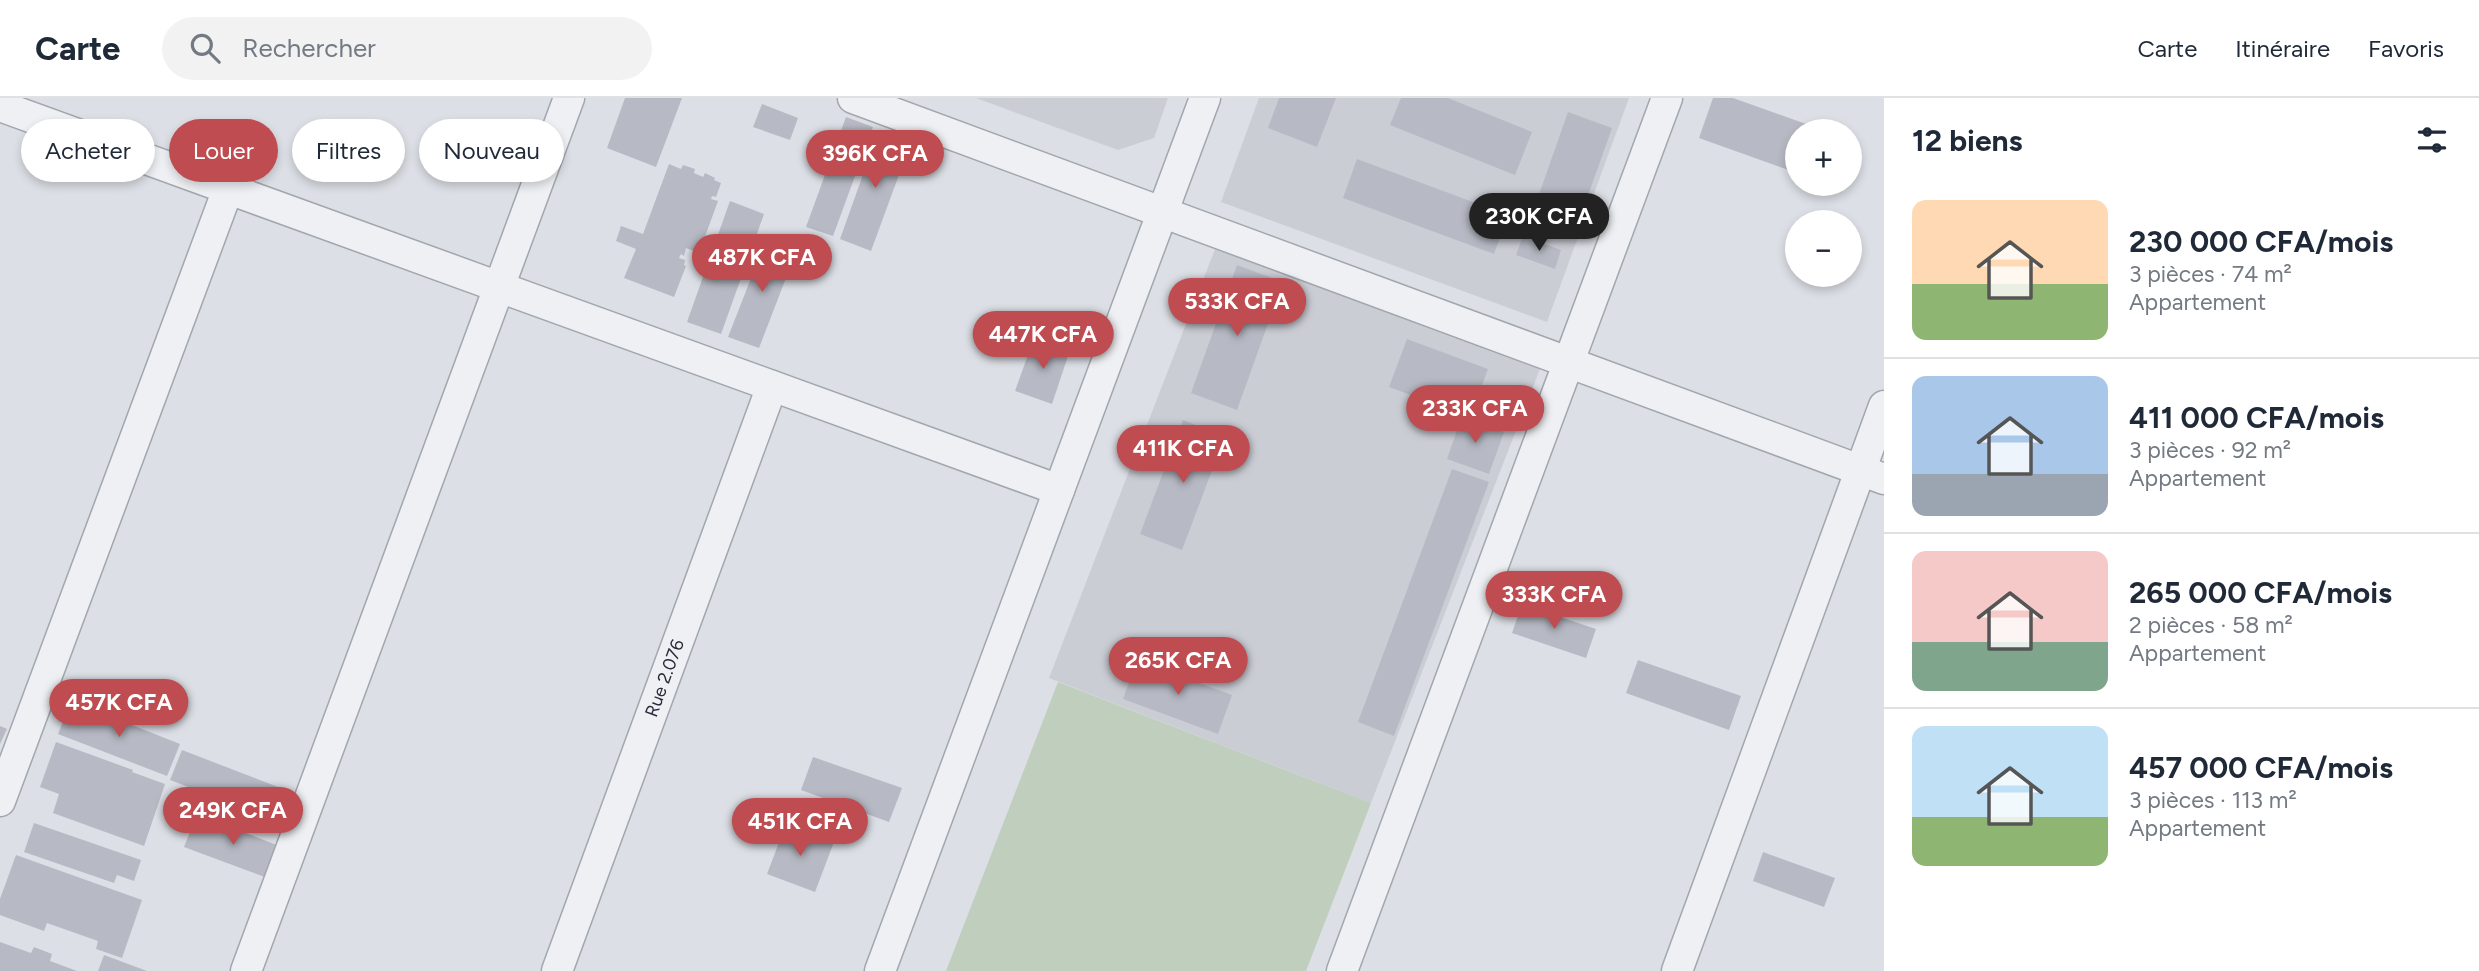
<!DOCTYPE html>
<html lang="fr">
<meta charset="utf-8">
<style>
:root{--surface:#fff;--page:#f2f2f3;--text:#1f2937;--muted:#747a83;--line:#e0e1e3;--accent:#be4c50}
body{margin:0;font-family:Figtree,sans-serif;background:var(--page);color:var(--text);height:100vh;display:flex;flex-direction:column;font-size:26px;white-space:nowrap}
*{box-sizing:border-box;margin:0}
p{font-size:23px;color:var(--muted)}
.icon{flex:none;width:38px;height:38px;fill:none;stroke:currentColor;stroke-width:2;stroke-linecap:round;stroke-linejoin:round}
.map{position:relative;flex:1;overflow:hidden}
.side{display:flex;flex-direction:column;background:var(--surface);width:595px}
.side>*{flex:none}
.guide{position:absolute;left:21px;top:21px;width:665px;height:63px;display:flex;gap:14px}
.tools{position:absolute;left:1785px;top:21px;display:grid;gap:14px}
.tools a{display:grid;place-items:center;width:77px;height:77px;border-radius:50%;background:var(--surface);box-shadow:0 4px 10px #0003;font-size:35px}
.price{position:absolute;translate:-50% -60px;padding:0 16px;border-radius:24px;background:var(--accent);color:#fff;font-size:23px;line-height:46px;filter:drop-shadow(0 2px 4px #0008)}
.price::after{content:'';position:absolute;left:50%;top:42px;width:21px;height:16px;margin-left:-10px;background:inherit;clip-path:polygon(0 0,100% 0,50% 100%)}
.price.on{background:#222;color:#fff}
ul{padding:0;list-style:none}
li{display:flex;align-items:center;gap:21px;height:175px;padding:0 28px}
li+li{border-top:2px solid var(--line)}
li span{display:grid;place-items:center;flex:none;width:196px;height:140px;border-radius:14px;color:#555}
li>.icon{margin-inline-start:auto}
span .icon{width:84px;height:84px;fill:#fffc;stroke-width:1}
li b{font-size:30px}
h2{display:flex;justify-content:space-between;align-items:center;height:84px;padding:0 28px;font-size:30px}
.pill{padding:0 24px;border-radius:32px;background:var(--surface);box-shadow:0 4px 10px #0003;font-size:24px;line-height:63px}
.pill.on{background:var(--accent);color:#fff}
header{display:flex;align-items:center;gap:42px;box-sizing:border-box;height:98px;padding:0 35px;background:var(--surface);border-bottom:2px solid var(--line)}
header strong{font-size:33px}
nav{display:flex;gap:38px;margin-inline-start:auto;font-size:24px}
.search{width:490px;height:63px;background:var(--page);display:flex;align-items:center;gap:18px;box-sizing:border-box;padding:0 24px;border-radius:38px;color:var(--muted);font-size:26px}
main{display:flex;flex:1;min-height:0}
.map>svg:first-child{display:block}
.built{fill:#cbcdd5}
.pitch{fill:#c0cebe}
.building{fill:#b7bac4}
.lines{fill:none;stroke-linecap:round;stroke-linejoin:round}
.street-casing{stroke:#a2a6ae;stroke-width:33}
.street{stroke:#eef0f3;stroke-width:30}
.labels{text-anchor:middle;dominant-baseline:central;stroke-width:6;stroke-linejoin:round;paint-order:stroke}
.street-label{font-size:18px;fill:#282c39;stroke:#ebedf3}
</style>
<header>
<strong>Carte</strong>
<div class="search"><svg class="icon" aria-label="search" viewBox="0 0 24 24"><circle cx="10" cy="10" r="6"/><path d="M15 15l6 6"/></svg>Rechercher</div>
<nav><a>Carte</a><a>Itinéraire</a><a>Favoris</a></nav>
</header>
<main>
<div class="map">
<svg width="1884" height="873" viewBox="0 0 1884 873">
<rect width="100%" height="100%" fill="#dcdfe5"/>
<g class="built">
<polygon points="976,0 1168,0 1154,40 1118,52"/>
<polygon points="1259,0 1629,0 1547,224 1221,104"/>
<polygon points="1217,146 1540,271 1371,705 1049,580"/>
</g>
<polygon class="pitch" points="1058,584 1371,705 1306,873 946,873"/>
<g class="building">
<polygon points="625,0 682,0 656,69 607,50"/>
<polygon points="1279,0 1336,0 1317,49 1268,30"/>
<polygon points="1401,0 1448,0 1532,34 1515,77 1390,27"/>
<polygon points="1713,0 1733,0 1826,33 1797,33 1797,75 1699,40"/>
<polygon points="762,6 798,20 790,42 753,29"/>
<polygon points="1568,14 1612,30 1580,120 1536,105"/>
<polygon points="846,19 873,29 833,138 806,129"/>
<polygon points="879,32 911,44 871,153 840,141"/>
<polygon points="1357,61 1508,117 1494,156 1343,100"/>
<polygon points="669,66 681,71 683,67 695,71 694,75 703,79 705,75 715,80 714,82 721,85 716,99 712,98 711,101 718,103 699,155 686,150 684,158 681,156 679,160 685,162 684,167 686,168 674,199 624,180 636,151 616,143 621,128 643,136"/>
<polygon points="730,103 764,116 721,236 687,224"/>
<polygon points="1523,138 1561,152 1555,171 1516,157"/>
<polygon points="766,142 796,154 759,250 728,239"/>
<polygon points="1237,167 1283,184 1237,312 1191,295"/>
<polygon points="1034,240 1070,252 1052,306 1015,293"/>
<polygon points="1407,241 1488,271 1470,319 1389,289"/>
<polygon points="1462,318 1504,334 1489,376 1447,361"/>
<polygon points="1183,322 1225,338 1182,452 1140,436"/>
<polygon points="1452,371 1489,384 1394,638 1358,624"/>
<polygon points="1522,506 1596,531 1586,560 1512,535"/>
<polygon points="1137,562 1232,597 1218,636 1123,601"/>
<polygon points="1638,562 1741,598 1729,632 1626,595"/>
<polygon points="71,603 180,646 167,678 58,636"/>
<polygon points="0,628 7,631 0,646"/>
<polygon points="56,644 133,672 132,674 165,686 144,748 53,715 59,696 40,689"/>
<polygon points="182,652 291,694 280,724 170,682"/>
<polygon points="813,659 902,690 889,724 801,692"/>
<polygon points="197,716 282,749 270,781 184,749"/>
<polygon points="34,725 141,762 134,783 117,777 114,785 24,754"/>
<polygon points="786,726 834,744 815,794 767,776"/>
<polygon points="1763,754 1835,780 1824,809 1753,783"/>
<polygon points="16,757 142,802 122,860 96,851 98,843 47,825 44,833 0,817 0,801"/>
<polygon points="0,844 31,855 34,849 52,856 50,863 77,873 0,873"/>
<polygon points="104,857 147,873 98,873"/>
</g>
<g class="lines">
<g class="street-casing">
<g id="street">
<polyline points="853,0 1884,381"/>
<polyline points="0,8 1059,392"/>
<polyline points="0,703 228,91"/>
<polyline points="246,873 569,0"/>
<path id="s1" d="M 557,873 L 772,288"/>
<polyline points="880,873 1205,0"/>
<polyline points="1342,873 1667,0"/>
<polyline points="1677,873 1884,308"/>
</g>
</g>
<use href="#street" class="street"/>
</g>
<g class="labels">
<g class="street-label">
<text stroke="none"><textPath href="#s1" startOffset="312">Rue 2.076</textPath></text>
</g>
</g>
</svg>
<div class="tools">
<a>+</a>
<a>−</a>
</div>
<b class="price" style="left:875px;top:92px">396K CFA</b>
<b class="price on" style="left:1539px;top:155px">230K CFA</b>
<b class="price" style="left:762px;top:196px">487K CFA</b>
<b class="price" style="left:1237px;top:240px">533K CFA</b>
<b class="price" style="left:1043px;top:273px">447K CFA</b>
<b class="price" style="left:1475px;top:347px">233K CFA</b>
<b class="price" style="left:1183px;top:387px">411K CFA</b>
<b class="price" style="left:1554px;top:533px">333K CFA</b>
<b class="price" style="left:1178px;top:599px">265K CFA</b>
<b class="price" style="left:119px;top:641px">457K CFA</b>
<b class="price" style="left:233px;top:749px">249K CFA</b>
<b class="price" style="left:800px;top:760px">451K CFA</b>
<div class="guide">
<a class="pill">Acheter</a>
<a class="pill on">Louer</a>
<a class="pill">Filtres</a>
<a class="pill">Nouveau</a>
</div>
</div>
<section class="side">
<h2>12 biens<svg class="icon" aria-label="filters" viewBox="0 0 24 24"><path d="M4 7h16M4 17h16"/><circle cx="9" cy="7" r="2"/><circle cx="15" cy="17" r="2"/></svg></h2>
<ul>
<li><span style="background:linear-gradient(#ffd9b3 60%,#8fb573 0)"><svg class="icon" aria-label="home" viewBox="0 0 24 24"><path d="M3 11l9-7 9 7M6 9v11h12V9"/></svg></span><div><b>230 000 CFA/mois</b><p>3 pièces · 74 m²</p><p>Appartement</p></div></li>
<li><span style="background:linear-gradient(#a9c7e8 70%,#9aa5b1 0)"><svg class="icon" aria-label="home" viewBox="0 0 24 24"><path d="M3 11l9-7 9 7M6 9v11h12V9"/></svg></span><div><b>411 000 CFA/mois</b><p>3 pièces · 92 m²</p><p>Appartement</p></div></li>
<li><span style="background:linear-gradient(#f6c9c9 65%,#7fa58c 0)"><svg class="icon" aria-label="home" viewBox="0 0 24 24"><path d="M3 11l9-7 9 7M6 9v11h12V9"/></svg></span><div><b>265 000 CFA/mois</b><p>2 pièces · 58 m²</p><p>Appartement</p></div></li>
<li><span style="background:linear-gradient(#bfe0f5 65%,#8fb573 0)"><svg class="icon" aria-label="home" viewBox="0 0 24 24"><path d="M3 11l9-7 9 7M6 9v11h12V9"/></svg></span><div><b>457 000 CFA/mois</b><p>3 pièces · 113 m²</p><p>Appartement</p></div></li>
</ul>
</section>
</main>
